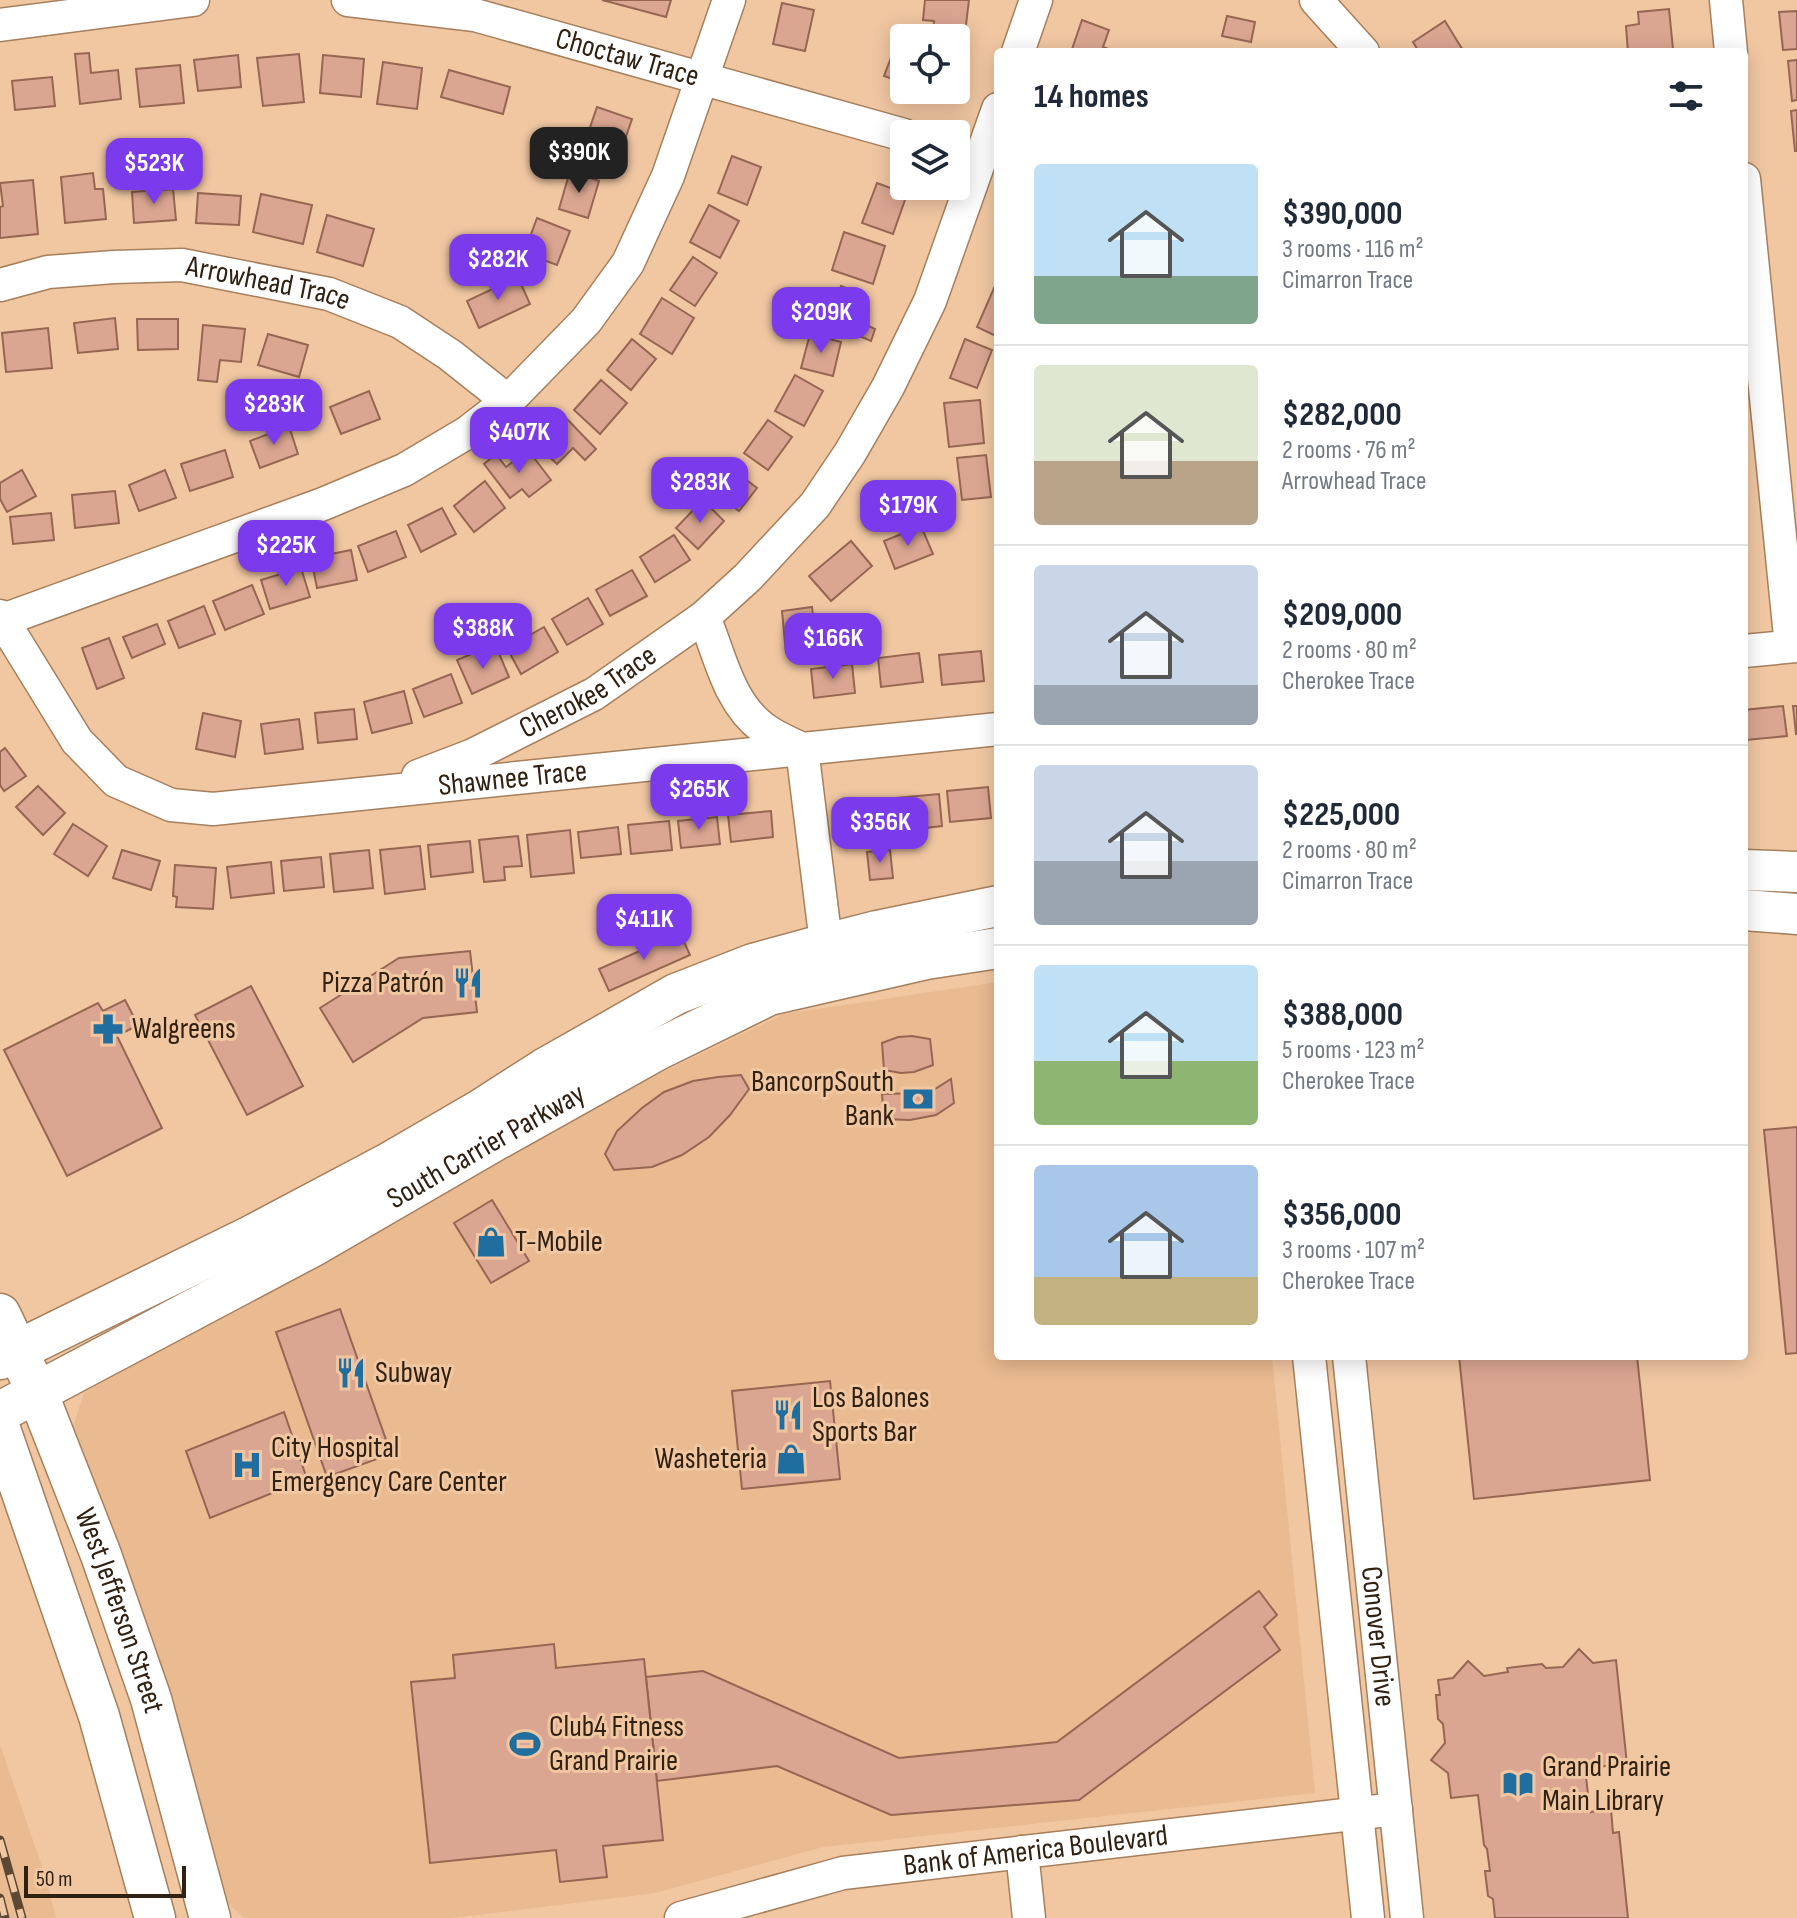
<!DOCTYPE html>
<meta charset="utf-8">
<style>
:root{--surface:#fff;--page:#f2f2f3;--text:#1f2937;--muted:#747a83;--line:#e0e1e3;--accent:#7c3aed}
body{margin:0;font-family:"Sofia Sans Condensed",sans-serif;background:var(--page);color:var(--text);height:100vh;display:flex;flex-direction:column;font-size:30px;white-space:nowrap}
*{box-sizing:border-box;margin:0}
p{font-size:26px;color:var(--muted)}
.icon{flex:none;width:44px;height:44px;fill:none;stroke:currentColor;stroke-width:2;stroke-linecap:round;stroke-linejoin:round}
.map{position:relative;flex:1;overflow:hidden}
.drawer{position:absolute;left:994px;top:48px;width:754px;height:1312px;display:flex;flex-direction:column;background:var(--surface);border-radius:8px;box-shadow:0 4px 20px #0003}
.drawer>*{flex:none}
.controls{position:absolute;left:890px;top:24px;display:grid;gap:16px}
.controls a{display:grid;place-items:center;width:80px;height:80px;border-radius:8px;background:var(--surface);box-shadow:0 4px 20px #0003;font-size:40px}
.scale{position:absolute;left:24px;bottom:20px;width:162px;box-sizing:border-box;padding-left:8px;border:4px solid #302112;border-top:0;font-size:22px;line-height:28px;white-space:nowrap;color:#302112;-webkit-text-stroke:6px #f1c7a2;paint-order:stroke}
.price{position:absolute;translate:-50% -68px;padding:0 18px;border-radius:16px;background:var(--accent);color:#fff;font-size:26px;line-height:52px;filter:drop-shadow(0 2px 4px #0008)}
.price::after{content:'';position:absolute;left:50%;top:48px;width:24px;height:18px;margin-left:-12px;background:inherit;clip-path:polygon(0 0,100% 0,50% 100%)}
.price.selected{background:#222;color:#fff}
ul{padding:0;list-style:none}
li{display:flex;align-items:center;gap:24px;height:200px;padding:0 40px}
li+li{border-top:2px solid var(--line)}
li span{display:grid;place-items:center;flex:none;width:224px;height:160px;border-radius:8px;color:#555}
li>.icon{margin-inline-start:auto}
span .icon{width:96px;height:96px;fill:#fffc;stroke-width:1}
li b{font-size:34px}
h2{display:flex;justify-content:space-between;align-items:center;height:96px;padding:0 40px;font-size:34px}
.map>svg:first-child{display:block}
.built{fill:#eaba90}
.building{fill:#daa691;stroke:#966653;stroke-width:2}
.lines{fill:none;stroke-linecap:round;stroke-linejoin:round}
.minor-casing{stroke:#a67f5c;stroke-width:35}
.major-casing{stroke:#a67f5c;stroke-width:43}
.minor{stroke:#fff;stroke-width:32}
.major{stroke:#fff;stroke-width:40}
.rail-casing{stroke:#5d4833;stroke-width:9}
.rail{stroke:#f1c7a2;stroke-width:6;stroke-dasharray:18;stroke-linecap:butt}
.labels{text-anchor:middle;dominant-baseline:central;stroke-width:6;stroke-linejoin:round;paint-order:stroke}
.street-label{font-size:30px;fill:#302112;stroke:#f1c7a2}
.poi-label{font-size:30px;fill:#302112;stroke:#f1c7a2;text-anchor:start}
</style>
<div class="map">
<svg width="1797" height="1918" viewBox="0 0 1797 1918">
<rect width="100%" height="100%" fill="#f1c7a2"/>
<g class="built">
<polygon points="998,982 998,1356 1272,1356 1315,1793 823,1847 655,1893 453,1918 244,1918 227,1902 71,1432 84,1393 576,1114 784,1014"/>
<polygon points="0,1745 46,1878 56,1918 0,1918"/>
</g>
<g class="building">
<polygon points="602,0 671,0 666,17"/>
<polygon points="925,0 969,0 964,41 956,40 956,38 932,37 934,21 923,20"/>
<polygon points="782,3 814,10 805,51 773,44"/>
<polygon points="1669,9 1673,49 1628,52 1626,26 1639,24 1638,12"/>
<polygon points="1797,11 1797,49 1783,50 1779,12"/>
<polygon points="1227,16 1255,22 1251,42 1222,36"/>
<polygon points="1082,20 1109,30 1103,47 1117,52 1071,52"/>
<polygon points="1445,21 1464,52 1419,52 1413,42"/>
<polygon points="894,50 904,54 904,83 884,76"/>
<polygon points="89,53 91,73 118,70 121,99 80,104 75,54"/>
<polygon points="299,54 304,102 263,106 257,58"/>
<polygon points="238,55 241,87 198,91 194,60"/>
<polygon points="323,55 364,59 361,97 320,93"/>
<polygon points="1797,60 1797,100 1792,101 1788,61"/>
<polygon points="383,62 422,68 417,109 377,104"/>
<polygon points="180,65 184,103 140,107 136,69"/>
<polygon points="449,70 510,87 503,114 441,97"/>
<polygon points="52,77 55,106 15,110 12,81"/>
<polygon points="921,90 942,90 939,97"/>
<polygon points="597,107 632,119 618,160 583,148"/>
<polygon points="1797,110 1797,151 1795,151 1791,111"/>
<polygon points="732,156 761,167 747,205 718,193"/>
<polygon points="570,171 599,181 588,218 559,209"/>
<polygon points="93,173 95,189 103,189 106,219 65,223 61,177"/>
<polygon points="33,180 38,234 0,238 0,207 3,206 0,183"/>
<polygon points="877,183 907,194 893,234 862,223"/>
<polygon points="173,189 176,220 134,223 132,192"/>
<polygon points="198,193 241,196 239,225 196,223"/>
<polygon points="261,194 312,205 303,244 253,232"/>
<polygon points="709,205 739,221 720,258 690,242"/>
<polygon points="327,215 374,229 363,266 317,252"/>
<polygon points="537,218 570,231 557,265 524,253"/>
<polygon points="844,232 885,246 873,284 832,270"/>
<polygon points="693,257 717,273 695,306 670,290"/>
<polygon points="518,277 530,304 479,328 467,301"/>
<polygon points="841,286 868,297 858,321 875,329 871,341 826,322"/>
<polygon points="994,288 998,290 998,337 977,327"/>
<polygon points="662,298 694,318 672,354 640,334"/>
<polygon points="115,318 118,349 78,353 74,323"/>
<polygon points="137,319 178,319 178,349 138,350"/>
<polygon points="203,325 245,329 241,362 220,360 217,382 198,380"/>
<polygon points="48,328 52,368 6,372 2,333"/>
<polygon points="268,334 308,345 299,377 258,365"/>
<polygon points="810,334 841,342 833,376 801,368"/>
<polygon points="632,339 656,359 631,390 607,370"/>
<polygon points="965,339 992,350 977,388 950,378"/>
<polygon points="795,375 823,391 804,426 775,411"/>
<polygon points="601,380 627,403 600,434 574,410"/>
<polygon points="369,391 380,419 341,434 330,407"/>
<polygon points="980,400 984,443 949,447 944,403"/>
<polygon points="564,416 596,449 585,460 573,448 557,464 536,444"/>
<polygon points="768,420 792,437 768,470 744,453"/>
<polygon points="289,426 298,454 260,468 250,441"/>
<polygon points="225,450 233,477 190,491 181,464"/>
<polygon points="528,450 551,480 529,497 522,489 510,498 484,464 496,454 506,467"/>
<polygon points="986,455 991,497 962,500 957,458"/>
<polygon points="22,470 36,496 7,512 0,499 0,483"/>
<polygon points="165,470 176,498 139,511 129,485"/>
<polygon points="736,472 757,488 739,511 718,495"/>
<polygon points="485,481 505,508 474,532 454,506"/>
<polygon points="115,491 119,523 75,528 72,495"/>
<polygon points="703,500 724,521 698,549 676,528"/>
<polygon points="442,508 456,534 421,552 408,525"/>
<polygon points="51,513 54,540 13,544 10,517"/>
<polygon points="921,526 933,554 895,569 884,541"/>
<polygon points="396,531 406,557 368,572 358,546"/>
<polygon points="674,535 690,560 655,582 640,557"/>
<polygon points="851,541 872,566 831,601 809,576"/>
<polygon points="351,550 357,580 317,588 311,558"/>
<polygon points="301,568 310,597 270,609 261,580"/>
<polygon points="632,570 647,596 610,616 596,590"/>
<polygon points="252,585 264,614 225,630 213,601"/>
<polygon points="588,598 603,624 567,645 552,619"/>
<polygon points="204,606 215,634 179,648 168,621"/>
<polygon points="812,607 817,649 786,653 782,611"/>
<polygon points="157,624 165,644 132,658 123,637"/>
<polygon points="544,627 558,652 521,674 507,648"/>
<polygon points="109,638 124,678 97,689 82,648"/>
<polygon points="498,651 509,677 472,694 457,660 476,652 479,659"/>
<polygon points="981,651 984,681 942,685 939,655"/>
<polygon points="919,653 923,682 881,687 878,658"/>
<polygon points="852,664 855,693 814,698 811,669"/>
<polygon points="451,674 462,703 424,717 413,689"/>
<polygon points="404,691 412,723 372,733 364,702"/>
<polygon points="1783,706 1787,736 1746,740 1744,710"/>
<polygon points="1793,706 1797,706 1797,734 1796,734"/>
<polygon points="354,709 357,739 318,743 315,713"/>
<polygon points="203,713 241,721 235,757 196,749"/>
<polygon points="299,719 303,749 265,754 261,724"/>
<polygon points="5,748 26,776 4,791 0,785 0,752"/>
<polygon points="38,786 65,813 43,835 16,807"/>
<polygon points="988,787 991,818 950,822 947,791"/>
<polygon points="939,794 942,826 899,831 896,798"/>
<polygon points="886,801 889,832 850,836 847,805"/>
<polygon points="771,811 773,837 731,842 728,815"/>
<polygon points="717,817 720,844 681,848 678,821"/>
<polygon points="669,821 672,850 631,854 628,825"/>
<polygon points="73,824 107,846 88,876 54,854"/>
<polygon points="618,827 621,854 581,858 578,832"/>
<polygon points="570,830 574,873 531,877 527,835"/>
<polygon points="518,836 522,866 504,867 505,880 484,882 479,840"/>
<polygon points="470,841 473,872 431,877 428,845"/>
<polygon points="420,846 425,889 385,894 380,850"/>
<polygon points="122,850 160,861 151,890 113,878"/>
<polygon points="369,850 373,888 334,892 330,854"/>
<polygon points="890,850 893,878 870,880 867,852"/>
<polygon points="321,857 324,887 284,891 281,861"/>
<polygon points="271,862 274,893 231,898 227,867"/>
<polygon points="175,865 216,868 213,909 176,907 177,897 173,896"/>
<polygon points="680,933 690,955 609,991 599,969"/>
<polygon points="470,951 477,1012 423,1018 353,1062 320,1008 399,958"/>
<polygon points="251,986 303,1086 247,1115 195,1015"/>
<polygon points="125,1000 138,1025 117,1036 162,1128 67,1176 4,1050 98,1003 103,1011"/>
<polygon points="912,1036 930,1039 933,1065 914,1072 901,1073 884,1070 882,1043 898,1037"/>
<polygon points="741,1075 749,1089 730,1115 709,1137 682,1155 652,1167 614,1170 605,1154 617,1131 642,1108 664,1092 693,1081 718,1077"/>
<polygon points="951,1079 954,1103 936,1115 910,1120 884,1119 882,1094 918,1093 935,1089"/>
<polygon points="1797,1127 1797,1353 1786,1354 1764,1130"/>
<polygon points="492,1200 529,1261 491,1283 454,1223"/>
<polygon points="340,1309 391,1454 327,1477 276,1332"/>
<polygon points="1459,1356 1637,1356 1650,1480 1474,1499"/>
<polygon points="830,1381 840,1479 742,1489 732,1391"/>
<polygon points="284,1412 307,1479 210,1518 186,1451"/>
<polygon points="1259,1591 1277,1615 1264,1627 1280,1650 1079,1800 891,1815 777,1766 657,1781 646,1677 703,1671 899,1758 1057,1742"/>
<polygon points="554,1644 556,1668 644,1659 663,1840 603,1846 607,1877 560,1882 556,1850 430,1863 411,1682 455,1678 453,1655"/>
<polygon points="1579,1649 1593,1663 1616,1660 1627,1764 1585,1768 1590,1812 1611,1809 1613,1833 1619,1832 1628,1918 1495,1918 1493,1899 1488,1896 1485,1871 1490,1871 1487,1849 1484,1845 1478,1795 1451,1798 1448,1773 1431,1760 1445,1743 1443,1724 1438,1719 1436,1695 1440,1695 1438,1680 1453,1678 1468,1661 1484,1676 1508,1672 1507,1668 1542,1664 1546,1668 1563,1667"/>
</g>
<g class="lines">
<g class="minor-casing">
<g id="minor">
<path id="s1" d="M 348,0 L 475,15 L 904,135"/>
<polyline points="1316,0 1363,52"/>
<polyline points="1726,0 1731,52"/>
<polyline points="0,25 193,0"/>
<polyline points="1018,52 1036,0"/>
<polyline points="1744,179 1791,646"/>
<path id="s2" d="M 0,285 L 48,272 L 114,267 L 182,265 L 329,294 L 400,322 L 450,355 L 508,401"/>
<path id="s3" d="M 0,616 L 77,741 L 116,781 L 171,805 L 213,809 L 998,729"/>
<polyline points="0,621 323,504 404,470 468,432 508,401 586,321 628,263 668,176 729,0"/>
<polyline points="1744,651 1797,646"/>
<path id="s4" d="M 418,776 L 473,755 L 594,694 L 704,617"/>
<path d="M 829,967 L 802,749 C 790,743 774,737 763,728 C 728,702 720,655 704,617 L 748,577 L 815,505 L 850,453 L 888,387 L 930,301 L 998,109"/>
<polyline points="1309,1356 1368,1918"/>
<path id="s5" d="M 1349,1356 L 1407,1918"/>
<polyline points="1022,1852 1029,1918"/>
<path id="s6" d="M 681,1918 L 843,1873 L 1396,1809"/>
</g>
</g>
<g class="major-casing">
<g id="major">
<polyline points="1744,870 1797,872"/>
<polyline points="1744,910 1797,914"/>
<path id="s7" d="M 0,1314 L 37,1392 L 101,1555 L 151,1699 L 210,1918"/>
<polyline points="0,1359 251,1236 387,1164 480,1110 544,1069 676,994 753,964 826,944 877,931 998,906"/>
<path id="s8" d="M 0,1412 L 315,1245 L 496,1140 L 657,1050 L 769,995 L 926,959 L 998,948"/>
<polyline points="0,1429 99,1716 155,1918"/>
</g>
</g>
<use href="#minor" class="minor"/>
<use href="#major" class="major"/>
<g class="rail-casing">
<g id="rail">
<polyline points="0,1840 22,1918"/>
<polyline points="0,1898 5,1918"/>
</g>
</g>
<use href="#rail" class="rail"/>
</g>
<defs>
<g id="restaurant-bare" transform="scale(2.4)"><path d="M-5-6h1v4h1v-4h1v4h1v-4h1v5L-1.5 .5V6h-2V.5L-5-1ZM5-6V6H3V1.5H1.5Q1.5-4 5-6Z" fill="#206d9f" stroke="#f1c7a2" stroke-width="2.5" paint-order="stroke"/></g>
<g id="pharmacy-bare" transform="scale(2.4)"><path d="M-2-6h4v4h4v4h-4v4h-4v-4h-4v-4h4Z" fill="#206d9f" stroke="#f1c7a2" stroke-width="2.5" paint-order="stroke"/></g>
<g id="bank-bare" transform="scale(2.4)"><path d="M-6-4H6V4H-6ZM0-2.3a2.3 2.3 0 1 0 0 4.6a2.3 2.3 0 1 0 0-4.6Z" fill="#206d9f" stroke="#f1c7a2" stroke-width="2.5" paint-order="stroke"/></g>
<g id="shop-bare" transform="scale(2.4)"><path d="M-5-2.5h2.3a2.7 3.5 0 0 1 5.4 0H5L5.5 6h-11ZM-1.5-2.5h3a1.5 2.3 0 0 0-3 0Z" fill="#206d9f" stroke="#f1c7a2" stroke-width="2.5" paint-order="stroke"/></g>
<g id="hospital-bare" transform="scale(2.4)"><path d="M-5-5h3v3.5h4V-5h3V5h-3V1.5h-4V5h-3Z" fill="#206d9f" stroke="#f1c7a2" stroke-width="2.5" paint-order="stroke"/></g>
<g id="stadium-bare" transform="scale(2.4)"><path d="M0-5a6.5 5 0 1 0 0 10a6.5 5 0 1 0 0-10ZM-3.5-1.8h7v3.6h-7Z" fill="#206d9f" stroke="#f1c7a2" stroke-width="2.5" paint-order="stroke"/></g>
<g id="library-bare" transform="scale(2.4)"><path d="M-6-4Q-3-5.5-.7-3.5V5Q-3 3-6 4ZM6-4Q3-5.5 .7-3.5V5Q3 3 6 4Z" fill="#206d9f" stroke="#f1c7a2" stroke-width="2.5" paint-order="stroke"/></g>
</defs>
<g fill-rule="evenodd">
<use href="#restaurant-bare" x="468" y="983"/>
<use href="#pharmacy-bare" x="108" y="1029"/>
<use href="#bank-bare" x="918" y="1099"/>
<use href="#shop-bare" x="491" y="1242"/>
<use href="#restaurant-bare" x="351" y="1373"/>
<use href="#restaurant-bare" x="788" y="1415"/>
<use href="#shop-bare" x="791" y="1459"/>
<use href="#hospital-bare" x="247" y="1465"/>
<use href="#stadium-bare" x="525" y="1744"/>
<use href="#library-bare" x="1518" y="1784"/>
</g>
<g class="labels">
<g class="street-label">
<text stroke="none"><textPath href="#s1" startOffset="286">Choctaw Trace</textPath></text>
<text stroke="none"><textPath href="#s2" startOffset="272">Arrowhead Trace</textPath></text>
<text stroke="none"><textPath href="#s4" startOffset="190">Cherokee Trace</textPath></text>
<text stroke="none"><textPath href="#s3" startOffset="606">Shawnee Trace</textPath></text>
<text stroke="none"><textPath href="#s8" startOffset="554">South Carrier Parkway</textPath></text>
<text stroke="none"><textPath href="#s7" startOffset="320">West Jefferson Street</textPath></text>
<text stroke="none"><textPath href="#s5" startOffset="282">Conover Drive</textPath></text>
<text stroke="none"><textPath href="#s6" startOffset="362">Bank of America Boulevard</textPath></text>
</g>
<g class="poi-label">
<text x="444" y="983" text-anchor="end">Pizza Patrón</text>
<text x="132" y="1029">Walgreens</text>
<text x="894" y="1082" text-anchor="end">BancorpSouth<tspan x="894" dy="34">Bank</tspan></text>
<text x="515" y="1242">T-Mobile</text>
<text x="375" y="1373">Subway</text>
<text x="812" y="1398">Los Balones<tspan x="812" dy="34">Sports Bar</tspan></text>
<text x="271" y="1448">City Hospital<tspan x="271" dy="34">Emergency Care Center</tspan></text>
<text x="767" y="1459" text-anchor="end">Washeteria</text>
<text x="549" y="1727">Club4 Fitness<tspan x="549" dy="34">Grand Prairie</tspan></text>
<text x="1542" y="1767">Grand Prairie<tspan x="1542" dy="34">Main Library</tspan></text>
</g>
</g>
</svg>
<div class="controls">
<a><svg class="icon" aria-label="locate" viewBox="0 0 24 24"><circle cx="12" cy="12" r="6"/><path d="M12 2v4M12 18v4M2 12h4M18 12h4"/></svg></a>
<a><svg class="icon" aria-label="layers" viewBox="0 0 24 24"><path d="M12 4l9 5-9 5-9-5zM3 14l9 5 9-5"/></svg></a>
</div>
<div class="scale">50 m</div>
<b class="price selected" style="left:579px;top:195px">$390K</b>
<b class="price" style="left:154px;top:206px">$523K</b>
<b class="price" style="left:498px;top:302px">$282K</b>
<b class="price" style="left:821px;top:355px">$209K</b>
<b class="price" style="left:274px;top:447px">$283K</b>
<b class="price" style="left:519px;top:475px">$407K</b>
<b class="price" style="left:700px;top:525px">$283K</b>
<b class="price" style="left:908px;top:548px">$179K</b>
<b class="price" style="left:286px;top:588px">$225K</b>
<b class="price" style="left:483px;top:671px">$388K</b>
<b class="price" style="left:833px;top:681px">$166K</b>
<b class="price" style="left:699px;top:832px">$265K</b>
<b class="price" style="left:880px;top:865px">$356K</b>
<b class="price" style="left:644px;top:962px">$411K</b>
<section class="drawer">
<h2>14 homes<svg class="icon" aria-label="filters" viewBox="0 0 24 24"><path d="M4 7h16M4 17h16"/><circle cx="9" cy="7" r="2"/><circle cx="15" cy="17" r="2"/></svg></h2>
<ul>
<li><span style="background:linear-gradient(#bfe0f5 70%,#7fa58c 0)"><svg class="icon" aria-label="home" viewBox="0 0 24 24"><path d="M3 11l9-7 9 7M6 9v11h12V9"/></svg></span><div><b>$390,000</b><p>3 rooms · 116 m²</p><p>Cimarron Trace</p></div></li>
<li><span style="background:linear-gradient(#dfe7d0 60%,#b9a48a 0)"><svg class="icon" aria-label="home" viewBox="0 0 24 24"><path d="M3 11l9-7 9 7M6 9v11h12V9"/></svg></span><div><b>$282,000</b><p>2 rooms · 76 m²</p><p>Arrowhead Trace</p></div></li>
<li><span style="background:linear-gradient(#c9d6e8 75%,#9aa5b1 0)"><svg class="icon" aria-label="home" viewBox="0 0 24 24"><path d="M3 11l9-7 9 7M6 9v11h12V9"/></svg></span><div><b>$209,000</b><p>2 rooms · 80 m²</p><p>Cherokee Trace</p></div></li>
<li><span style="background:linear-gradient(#c9d6e8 60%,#9aa5b1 0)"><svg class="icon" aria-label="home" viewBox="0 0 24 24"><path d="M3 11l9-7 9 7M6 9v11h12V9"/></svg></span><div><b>$225,000</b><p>2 rooms · 80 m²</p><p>Cimarron Trace</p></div></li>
<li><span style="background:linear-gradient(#bfe0f5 60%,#8fb573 0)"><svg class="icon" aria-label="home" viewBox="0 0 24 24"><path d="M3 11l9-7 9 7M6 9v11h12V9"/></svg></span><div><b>$388,000</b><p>5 rooms · 123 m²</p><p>Cherokee Trace</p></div></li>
<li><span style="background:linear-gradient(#a9c7e8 70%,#c2b280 0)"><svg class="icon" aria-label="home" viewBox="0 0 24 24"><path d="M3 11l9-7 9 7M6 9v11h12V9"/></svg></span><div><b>$356,000</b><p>3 rooms · 107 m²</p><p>Cherokee Trace</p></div></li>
</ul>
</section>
</div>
